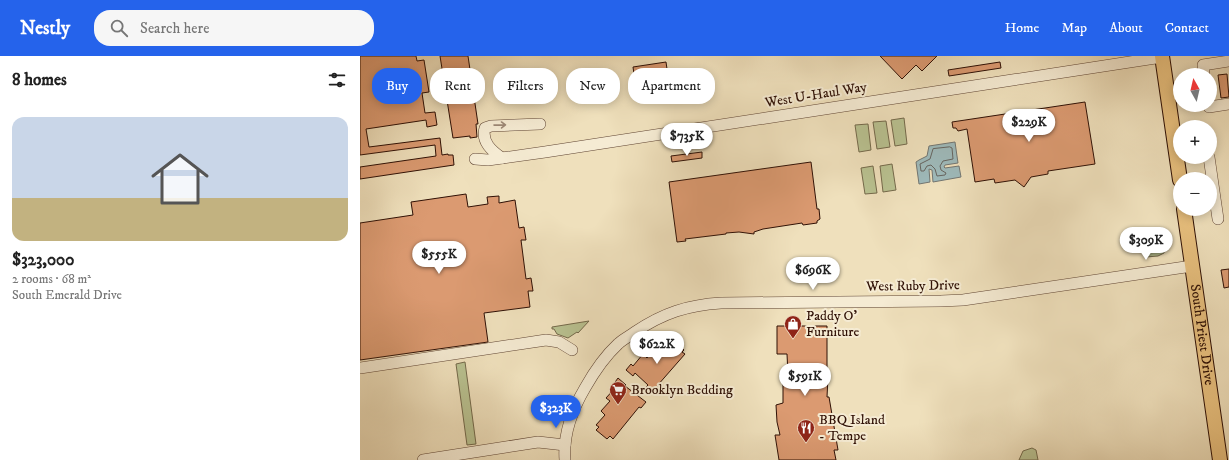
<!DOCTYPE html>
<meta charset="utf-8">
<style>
:root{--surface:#fff;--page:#f6f6f6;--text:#222;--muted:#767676;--accent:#2563eb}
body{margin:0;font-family:"IM FELL DW Pica",serif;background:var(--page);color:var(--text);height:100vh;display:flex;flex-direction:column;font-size:15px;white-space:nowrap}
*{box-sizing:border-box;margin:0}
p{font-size:13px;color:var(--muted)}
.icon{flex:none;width:22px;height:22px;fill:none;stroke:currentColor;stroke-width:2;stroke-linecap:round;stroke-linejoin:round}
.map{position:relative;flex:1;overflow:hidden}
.sheet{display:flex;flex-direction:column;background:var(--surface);width:360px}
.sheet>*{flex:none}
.top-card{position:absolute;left:12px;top:12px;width:380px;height:36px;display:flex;gap:8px}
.needle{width:26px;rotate:352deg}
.fabs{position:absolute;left:813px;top:12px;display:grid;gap:8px}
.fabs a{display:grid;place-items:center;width:44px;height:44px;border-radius:50%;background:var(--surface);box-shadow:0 2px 10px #0003;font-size:20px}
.price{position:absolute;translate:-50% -34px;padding:0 9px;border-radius:14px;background:#fff;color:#222;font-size:13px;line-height:26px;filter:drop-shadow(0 1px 2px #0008)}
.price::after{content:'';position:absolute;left:50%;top:24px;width:12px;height:9px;margin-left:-6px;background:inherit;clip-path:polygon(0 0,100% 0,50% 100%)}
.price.current{background:var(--accent);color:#fff}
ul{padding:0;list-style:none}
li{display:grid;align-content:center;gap:8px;height:212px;padding:0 12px}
li span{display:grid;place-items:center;height:124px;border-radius:12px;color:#555}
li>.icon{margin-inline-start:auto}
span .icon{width:72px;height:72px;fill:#fffc;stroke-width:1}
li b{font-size:17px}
h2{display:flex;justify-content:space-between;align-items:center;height:48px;padding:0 12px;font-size:17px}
.tag{padding:0 14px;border-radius:16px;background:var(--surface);box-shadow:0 2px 10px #0003;font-size:14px;line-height:36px}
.tag.current{background:var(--accent);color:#fff}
header{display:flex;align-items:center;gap:24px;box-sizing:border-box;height:56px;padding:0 20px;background:var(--accent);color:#fff}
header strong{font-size:19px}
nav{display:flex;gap:22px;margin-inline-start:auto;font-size:14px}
.search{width:280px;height:36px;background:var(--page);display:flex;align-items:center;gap:10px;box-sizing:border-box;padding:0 14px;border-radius:16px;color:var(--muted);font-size:15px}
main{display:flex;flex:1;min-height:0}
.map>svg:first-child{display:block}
.green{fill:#b9c291;stroke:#74694b}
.water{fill:#9ebabb;stroke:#727672}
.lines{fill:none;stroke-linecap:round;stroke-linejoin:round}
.shore{stroke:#666560;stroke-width:1}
.building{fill:#db9a71;stroke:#2f1005}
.minor-casing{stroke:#5f4433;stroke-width:12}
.major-casing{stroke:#2f1005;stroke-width:16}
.minor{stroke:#f5ebd3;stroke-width:11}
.major{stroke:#e8c07e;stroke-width:14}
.oneway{stroke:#9c8876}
.labels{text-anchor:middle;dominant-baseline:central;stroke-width:4;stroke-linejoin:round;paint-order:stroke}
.street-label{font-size:14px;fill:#2f1005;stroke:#f5ebd3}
.poi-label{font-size:14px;fill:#2f1005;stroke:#f5ebd3;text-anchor:start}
</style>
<header>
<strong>Nestly</strong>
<div class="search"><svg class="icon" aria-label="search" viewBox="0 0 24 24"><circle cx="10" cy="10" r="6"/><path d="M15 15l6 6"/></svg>Search here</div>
<nav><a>Home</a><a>Map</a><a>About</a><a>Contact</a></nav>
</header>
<main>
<section class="sheet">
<h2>8 homes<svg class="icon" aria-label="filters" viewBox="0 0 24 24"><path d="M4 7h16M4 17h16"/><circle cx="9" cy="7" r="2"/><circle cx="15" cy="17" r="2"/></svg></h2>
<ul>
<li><span style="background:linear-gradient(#c9d6e8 65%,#c2b280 0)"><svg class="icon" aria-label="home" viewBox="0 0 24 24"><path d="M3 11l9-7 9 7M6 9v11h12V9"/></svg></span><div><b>$323,000</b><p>2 rooms · 68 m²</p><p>South Emerald Drive</p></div></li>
</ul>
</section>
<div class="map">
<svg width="869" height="404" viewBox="0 0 869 404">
<rect width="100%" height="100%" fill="#efe0bc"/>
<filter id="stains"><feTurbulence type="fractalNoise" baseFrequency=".005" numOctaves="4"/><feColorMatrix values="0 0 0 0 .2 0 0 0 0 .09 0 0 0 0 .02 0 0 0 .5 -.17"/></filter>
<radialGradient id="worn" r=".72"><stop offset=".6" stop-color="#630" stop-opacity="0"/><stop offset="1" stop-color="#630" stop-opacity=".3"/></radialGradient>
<g class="green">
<polygon points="544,62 547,88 535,90 531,64"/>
<polygon points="526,65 530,91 517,93 513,66"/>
<polygon points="508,68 511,94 499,96 495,69"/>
<polygon points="532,108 536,134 523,136 520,110"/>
<polygon points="513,110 517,137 505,138 501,112"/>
<polygon points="802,172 805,188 804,197 798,200 786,201 784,194 800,173"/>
<polygon points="229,265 218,277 217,276 208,282 197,278 194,273 192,273 192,271"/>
<polygon points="105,306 116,388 107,389 96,308"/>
<polygon points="672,392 676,394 678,404 659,404 663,395"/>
</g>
<polygon class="water" points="595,86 598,107 585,109 584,111 585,112 599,110 601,121 573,126 572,114 569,113 570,126 559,128 556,106 559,104 567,100 569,90"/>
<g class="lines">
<polygon class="shore" points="590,91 592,92 593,103 583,105 580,110 581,114 586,117 585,119 577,120 575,113 571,109 567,110 564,115 561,115 560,108 570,103 573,93"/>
</g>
<g class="building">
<polygon points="0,0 56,0 57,5 64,4 69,36 62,37 65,57 75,56 77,69 67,71 66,64 6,73 9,91 80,82 82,99 88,98 88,99 93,99 94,109 0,123 0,111 76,100 75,89 0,99"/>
<polygon points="80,0 108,0 118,68 116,68 117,81 110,82 110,80 93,82"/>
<polygon points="520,0 577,0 562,15 556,9 542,23"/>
<polygon points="306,6 308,20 275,25 273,11"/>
<polygon points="640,6 641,12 589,20 588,14"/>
<polygon points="867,18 869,41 861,42 858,19"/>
<polygon points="725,46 735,108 688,115 688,118 671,121 664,131 655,124 635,127 634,123 615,126 607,73 598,75 596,72 593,72 592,66"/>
<polygon points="342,96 342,102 312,106 311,100"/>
<polygon points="451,106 457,153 459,153 460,163 457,165 457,167 443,169 442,167 403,173 394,176 394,178 379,176 366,177 366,178 325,183 326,185 317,186 309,126"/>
<polygon points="106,138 108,151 128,148 127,141 139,140 139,147 155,144 159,172 164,171 166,184 161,184 166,223 171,222 173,235 168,235 170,251 124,257 128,286 0,304 0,167 53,159 51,146"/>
<polygon points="869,213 869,231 864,232 861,214"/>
<polygon points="417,270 467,270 467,320 468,320 467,341 469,341 478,394 474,394 476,404 419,404 415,379 420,379 417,366 416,349 423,347 423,319 428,319 427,298 417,298"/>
<polygon points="313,284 324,294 322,296 325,298 297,330 300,332 294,338 286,331 288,329 275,317 273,320 266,314 271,308 273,310 283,298 287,302 296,291 300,295 309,285 311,287"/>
<polygon points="258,322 266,329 265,330 286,346 281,352 279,351 253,383 250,380 247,383 236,374 239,371 236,369 245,359 241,355 250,345 246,342 256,331 253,329"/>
</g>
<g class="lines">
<g class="minor-casing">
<g id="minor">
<polyline points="844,19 843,9 869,5"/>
<polyline points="849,49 849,51 869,48"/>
<polyline points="849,101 858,163"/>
<path d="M 142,102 C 132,95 121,86 125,72 L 131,70 L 180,68"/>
<polyline points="115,103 128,104 185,96 802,1"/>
<polyline points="0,312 186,284 199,286 212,294"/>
<polyline points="63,404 178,386 205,389"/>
<path d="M 205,404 C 203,378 212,354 225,332 C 234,316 244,301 258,288 C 263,283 270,280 275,276 C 303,257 328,249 361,247 L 581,245 L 603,244 L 832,210"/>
</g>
</g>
<g class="major-casing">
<g id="major">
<polyline points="802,0 820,124"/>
<path id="s1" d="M 824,153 L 860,404"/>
</g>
</g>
<use href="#minor" class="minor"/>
<use href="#major" class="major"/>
</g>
<defs><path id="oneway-shaft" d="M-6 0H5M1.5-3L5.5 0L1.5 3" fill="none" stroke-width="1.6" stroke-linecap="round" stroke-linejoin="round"/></defs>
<use class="oneway" href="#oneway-shaft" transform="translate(140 69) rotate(-1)"/>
<defs>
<g id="shop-pin" transform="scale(0.9)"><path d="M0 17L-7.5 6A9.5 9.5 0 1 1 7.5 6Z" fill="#8f2418" stroke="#f5ebd3"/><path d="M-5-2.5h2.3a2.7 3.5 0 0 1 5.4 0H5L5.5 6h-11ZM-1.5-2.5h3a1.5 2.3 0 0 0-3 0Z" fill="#fff"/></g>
<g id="supermarket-pin" transform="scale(0.9)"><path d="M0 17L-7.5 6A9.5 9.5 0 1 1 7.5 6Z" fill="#8f2418" stroke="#f5ebd3"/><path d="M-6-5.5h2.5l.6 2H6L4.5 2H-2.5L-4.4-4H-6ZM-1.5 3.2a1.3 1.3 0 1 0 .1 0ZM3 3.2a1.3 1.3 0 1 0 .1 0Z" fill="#fff"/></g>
<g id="restaurant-pin" transform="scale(0.9)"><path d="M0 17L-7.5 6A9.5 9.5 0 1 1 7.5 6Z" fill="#8f2418" stroke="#f5ebd3"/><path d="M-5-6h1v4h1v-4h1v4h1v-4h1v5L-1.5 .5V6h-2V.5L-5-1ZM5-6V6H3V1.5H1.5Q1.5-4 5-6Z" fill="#fff"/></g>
</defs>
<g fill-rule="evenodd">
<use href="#shop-pin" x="433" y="268"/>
<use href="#supermarket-pin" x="258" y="334"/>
<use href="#restaurant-pin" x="446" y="372"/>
</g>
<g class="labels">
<g class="street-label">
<text transform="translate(456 39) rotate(-9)">West U-Haul Way</text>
<text transform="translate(553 230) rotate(-1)">West Ruby Drive</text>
<text stroke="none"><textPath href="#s1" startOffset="127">South Priest Drive</textPath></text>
</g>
<g class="poi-label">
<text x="446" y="260">Paddy O'<tspan x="446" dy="16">Furniture</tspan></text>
<text x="271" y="334">Brooklyn Bedding</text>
<text x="459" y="364">BBQ Island<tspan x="459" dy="16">- Tempe</tspan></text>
</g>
</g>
<rect width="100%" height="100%" filter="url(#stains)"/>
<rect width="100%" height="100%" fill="url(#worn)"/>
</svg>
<div class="fabs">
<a><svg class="needle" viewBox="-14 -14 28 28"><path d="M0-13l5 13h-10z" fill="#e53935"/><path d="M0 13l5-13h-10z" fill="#767676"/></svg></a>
<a>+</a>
<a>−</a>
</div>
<b class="price" style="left:669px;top:87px">$229K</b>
<b class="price" style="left:327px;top:101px">$735K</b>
<b class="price" style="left:786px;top:205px">$309K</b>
<b class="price" style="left:79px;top:219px">$555K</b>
<b class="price" style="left:453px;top:235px">$696K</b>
<b class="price" style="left:297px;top:309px">$622K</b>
<b class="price" style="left:445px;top:341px">$591K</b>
<b class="price current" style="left:196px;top:373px">$323K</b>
<div class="top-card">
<a class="tag current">Buy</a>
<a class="tag">Rent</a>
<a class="tag">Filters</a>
<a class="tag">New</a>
<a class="tag">Apartment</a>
</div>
</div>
</main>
